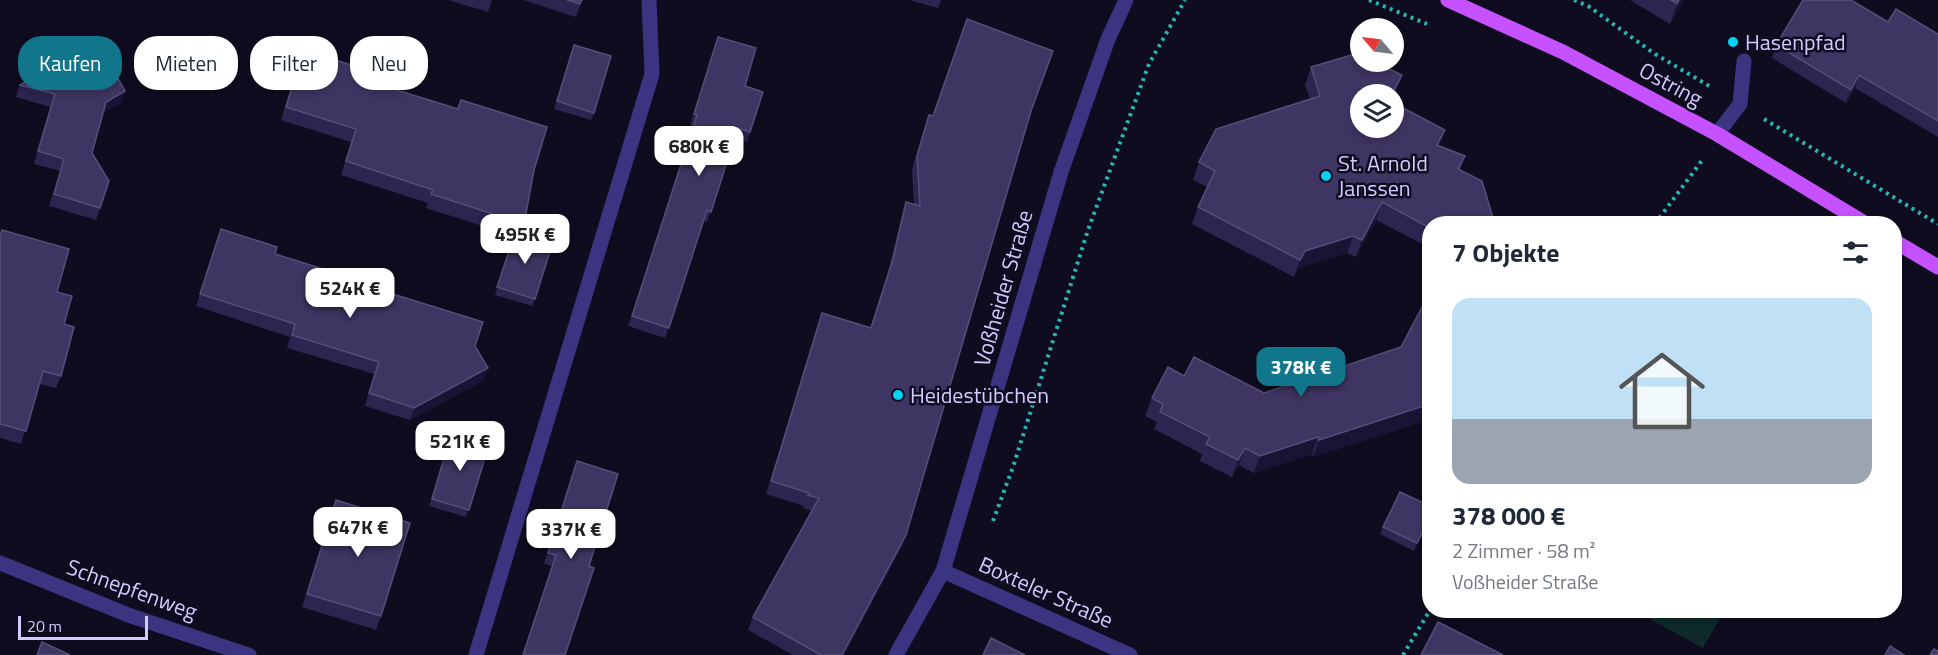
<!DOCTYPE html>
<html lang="de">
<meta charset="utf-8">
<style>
:root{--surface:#fff;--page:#f6f6f7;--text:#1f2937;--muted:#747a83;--accent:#11758c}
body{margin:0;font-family:"Titillium Web",sans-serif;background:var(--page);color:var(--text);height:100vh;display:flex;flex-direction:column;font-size:22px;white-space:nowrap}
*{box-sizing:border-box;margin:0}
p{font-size:20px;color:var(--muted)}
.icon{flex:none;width:33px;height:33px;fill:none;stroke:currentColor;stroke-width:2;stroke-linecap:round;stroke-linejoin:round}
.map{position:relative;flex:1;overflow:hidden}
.sheet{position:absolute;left:1422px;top:216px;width:480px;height:402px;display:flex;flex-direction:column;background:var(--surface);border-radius:24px;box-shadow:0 3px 9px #0003}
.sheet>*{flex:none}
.banner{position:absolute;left:18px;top:36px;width:570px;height:54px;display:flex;gap:12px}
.needle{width:39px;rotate:298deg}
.fabs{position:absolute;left:1350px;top:18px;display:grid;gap:12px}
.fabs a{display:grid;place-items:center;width:54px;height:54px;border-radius:50%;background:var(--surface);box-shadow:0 3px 9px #0003;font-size:30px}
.scale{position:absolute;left:18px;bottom:15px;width:130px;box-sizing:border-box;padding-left:6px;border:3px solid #d3caff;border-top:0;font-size:16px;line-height:21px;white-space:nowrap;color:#d3caff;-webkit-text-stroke:4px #100c20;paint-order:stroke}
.price{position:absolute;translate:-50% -51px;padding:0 14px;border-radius:12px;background:#fff;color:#222;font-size:20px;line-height:39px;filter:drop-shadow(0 2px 3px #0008)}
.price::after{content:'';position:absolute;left:50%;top:36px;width:18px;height:14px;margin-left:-9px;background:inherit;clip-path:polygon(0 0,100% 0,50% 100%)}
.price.current{background:var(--accent);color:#fff}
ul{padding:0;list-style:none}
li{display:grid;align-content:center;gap:12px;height:318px;padding:0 30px}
li span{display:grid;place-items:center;height:186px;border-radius:18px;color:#555}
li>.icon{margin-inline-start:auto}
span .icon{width:108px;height:108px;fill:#fffc;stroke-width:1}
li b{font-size:26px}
h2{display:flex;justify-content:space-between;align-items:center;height:72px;padding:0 30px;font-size:26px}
.pill{padding:0 21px;border-radius:24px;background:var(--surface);box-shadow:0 3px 9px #0003;font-size:21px;line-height:54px}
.pill.current{background:var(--accent);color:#fff}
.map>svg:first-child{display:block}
.green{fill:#0e2a2a}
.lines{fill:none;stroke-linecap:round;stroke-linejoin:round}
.path{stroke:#28b5b3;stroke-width:4;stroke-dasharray:3 4.5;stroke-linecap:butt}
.lane{stroke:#3b3481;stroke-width:15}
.street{stroke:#3b3481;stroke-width:15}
.primary{stroke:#c651ff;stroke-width:15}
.wall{fill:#2d244f}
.shaded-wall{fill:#1a1334}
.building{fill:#3f3562;stroke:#564d7b;stroke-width:1.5}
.poi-dot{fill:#00d2f5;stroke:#100c20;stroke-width:2}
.labels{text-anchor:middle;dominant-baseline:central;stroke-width:5;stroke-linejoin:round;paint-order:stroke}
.poi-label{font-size:22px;fill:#d3caff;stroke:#100c20;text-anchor:start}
.street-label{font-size:22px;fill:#d3caff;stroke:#100c20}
</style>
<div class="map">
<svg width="1938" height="655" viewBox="0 0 1938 655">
<rect width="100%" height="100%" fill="#100c20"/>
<polygon class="green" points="1635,611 1724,611 1703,648"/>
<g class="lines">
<g class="path">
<polyline points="1369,0 1427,24"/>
<polyline points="1574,0 1588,6 1655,54 1711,87"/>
<polyline points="1764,119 1938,224"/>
<polyline points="1655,224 1703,159"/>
<polyline points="993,521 1013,467 1088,230 1149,64 1185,0"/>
<polyline points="1403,655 1430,610"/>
</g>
<polyline class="lane" points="1717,134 1740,104 1744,61"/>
<g class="street">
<polyline points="0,563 131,616 249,655"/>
<polyline points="943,571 1130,655"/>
<polyline points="476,655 652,74 649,0"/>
<polyline points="896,655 943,571 1061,172 1108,39 1126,0"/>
</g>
<g class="primary">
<polyline points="1448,0 1563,52 1717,134 1866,224"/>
<polyline points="1894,241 1938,267"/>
</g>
</g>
<g class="wall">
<polygon points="448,0 492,0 488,12"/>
<polygon points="523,0 582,0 576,17"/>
<polygon points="909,0 941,0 938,8"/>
<polygon points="1630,0 1684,0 1670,24"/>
<polygon points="1888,22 1938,34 1938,137 1855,88 1846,103 1772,58 1776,45"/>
<polygon points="718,37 745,86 750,132 747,142 735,138 707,222 703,221 665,338 628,326 694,126 690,125"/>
<polygon points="303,50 371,82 457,109 461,100 534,170 524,224 522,232 535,299 532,306 495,295 514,236 426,208 428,203 341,175 351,142 281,120"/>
<polygon points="571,53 594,113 591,120 554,109"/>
<polygon points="1311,67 1396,93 1394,96 1394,94 1360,94 1445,130 1439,146 1465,156 1460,170 1430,224 1430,248 1376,220 1356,257 1347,253 1299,268 1294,277 1192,224 1198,207 1207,187 1193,180 1199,162 1310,99 1305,85"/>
<polygon points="20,85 125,91 121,103 103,113 92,153 100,208 96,220 49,206 60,171 34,164 50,107 16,97"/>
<polygon points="1031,111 906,535 901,548 844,655 793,655 748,630 753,617 812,511 803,508 804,506 766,494 822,313 870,328 888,272 902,216 906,202 914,205 912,169 929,115 933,116"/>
<polygon points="221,229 275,254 380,290 475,346 483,381 410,420 365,406 374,374 287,348 290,337 196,306"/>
<polygon points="0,235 57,292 64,324 61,376 56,388 39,384 21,444 0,438"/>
<polygon points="1430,292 1430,419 1313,457 1312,454 1254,473 1239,465 1232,477 1200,461 1202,454 1154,429 1157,422 1145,416 1152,398 1184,376 1264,393 1401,347"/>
<polygon points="451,434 489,445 466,517 429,506"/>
<polygon points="577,461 618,474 552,566 544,564"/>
<polygon points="336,500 381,616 376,630 302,607"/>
<polygon points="1430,519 1414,551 1380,534 1383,527"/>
</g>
<g class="shaded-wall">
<polygon points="1679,0 1684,0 1670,24 1677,4"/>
<polygon points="1402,75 1396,93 1394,96 1394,94 1392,94"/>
<polygon points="1859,75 1855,88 1846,103 1851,90"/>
<polygon points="125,91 121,103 102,114 106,102"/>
<polygon points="1445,130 1439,148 1437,145"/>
<polygon points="1382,202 1376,220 1356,257 1362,240"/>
<polygon points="1353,236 1347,253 1299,268 1294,277 1300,260 1305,251"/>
<polygon points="488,368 483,381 410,420 414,408"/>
<polygon points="1430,404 1430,419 1313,457 1319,440"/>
<polygon points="1318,437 1312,454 1254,473 1260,456"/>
<polygon points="1245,448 1239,465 1232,477 1238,460"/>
<polygon points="1430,517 1430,519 1414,551 1417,543"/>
<polygon points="906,535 901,548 844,655 842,655"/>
</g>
<g class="building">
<polygon points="567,0 582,0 580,4"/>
<polygon points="1671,0 1679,0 1677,4"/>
<polygon points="1803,0 1851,0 1888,22 1896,9 1938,34 1938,121 1859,75 1851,90 1776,45"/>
<polygon points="967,19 1053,51 1031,111 906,535 842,655 821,655 753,617 819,498 808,495 809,493 771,481 822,313 871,328 893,259 906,202 920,206 917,156 929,115 933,116"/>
<polygon points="718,37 756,48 745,86 763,92 750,132 738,128 711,212 707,210 669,328 632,316 697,115 694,114"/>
<polygon points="574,45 611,56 594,113 557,101"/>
<polygon points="84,48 104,54 125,91 106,102 92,153 109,181 100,208 54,194 64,159 38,151 55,94 20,85"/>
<polygon points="303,50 374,72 371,82 458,109 461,100 547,127 534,170 524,224 431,194 433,190 346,161 356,129 286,107"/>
<polygon points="1358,53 1360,54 1360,62 1375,62 1402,75 1392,94 1360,94 1360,128 1394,128 1394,103 1445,130 1437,145 1465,156 1458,169 1482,181 1495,224 1430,224 1430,228 1382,202 1362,240 1353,236 1305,251 1300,260 1198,207 1215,171 1199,162 1216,129 1320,96 1311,67"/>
<polygon points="1514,219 1515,224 1499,224"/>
<polygon points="221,229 277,247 275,254 381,287 380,290 483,322 475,346 488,368 414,408 369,393 379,362 292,335 295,324 200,294"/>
<polygon points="2,230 69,249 57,292 72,296 64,324 74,327 61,376 43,371 26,431 0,424 0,236"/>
<polygon points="516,230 553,242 535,299 497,287"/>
<polygon points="1430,292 1430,404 1319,440 1318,437 1260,456 1245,448 1238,460 1206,444 1210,437 1160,412 1163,404 1152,398 1168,367 1184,376 1194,357 1264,393 1401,347"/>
<polygon points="451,434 489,445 469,510 432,499"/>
<polygon points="577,461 618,474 589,566 594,568 565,655 523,655 556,555 548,553"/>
<polygon points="1400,492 1430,506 1430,517 1417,543 1383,527"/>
<polygon points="336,500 410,523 381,616 307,594"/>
<polygon points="1438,622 1503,655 1421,655"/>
<polygon points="991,638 1025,655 983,655"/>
<polygon points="42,642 70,655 37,655"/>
<polygon points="1890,646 1904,655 1885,655"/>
<polygon points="1934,649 1938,651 1938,655 1930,655"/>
</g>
<g class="poi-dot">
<circle cx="1733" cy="42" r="6"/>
<circle cx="1326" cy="176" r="6"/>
<circle cx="898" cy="395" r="6"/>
</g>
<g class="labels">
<g class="poi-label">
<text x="1745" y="42">Hasenpfad</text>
<text x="1338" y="163">St. Arnold<tspan x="1338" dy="25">Janssen</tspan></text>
<text x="910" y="395">Heidestübchen</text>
</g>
<g class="street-label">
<text transform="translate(1671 84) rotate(28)">Ostring</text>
<text transform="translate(1003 288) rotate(-74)">Voßheider Straße</text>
<text transform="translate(132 589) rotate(20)">Schnepfenweg</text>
<text transform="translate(1046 592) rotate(24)">Boxteler Straße</text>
</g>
</g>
</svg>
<div class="fabs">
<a><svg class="needle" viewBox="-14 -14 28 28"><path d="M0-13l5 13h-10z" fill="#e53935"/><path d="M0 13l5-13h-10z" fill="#747a83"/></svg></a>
<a><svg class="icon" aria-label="layers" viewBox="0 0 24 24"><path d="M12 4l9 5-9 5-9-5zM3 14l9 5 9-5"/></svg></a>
</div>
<div class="scale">20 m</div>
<b class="price" style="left:699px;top:177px">680K €</b>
<b class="price" style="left:525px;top:265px">495K €</b>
<b class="price" style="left:350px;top:319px">524K €</b>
<b class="price current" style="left:1301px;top:398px">378K €</b>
<b class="price" style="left:460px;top:472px">521K €</b>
<b class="price" style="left:358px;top:558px">647K €</b>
<b class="price" style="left:571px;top:560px">337K €</b>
<div class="banner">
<a class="pill current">Kaufen</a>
<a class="pill">Mieten</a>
<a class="pill">Filter</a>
<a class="pill">Neu</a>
</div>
<section class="sheet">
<h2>7 Objekte<svg class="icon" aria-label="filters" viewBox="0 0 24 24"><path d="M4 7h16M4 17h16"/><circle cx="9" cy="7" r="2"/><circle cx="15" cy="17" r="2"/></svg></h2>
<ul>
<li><span style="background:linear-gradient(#bfe0f5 65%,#9aa5b1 0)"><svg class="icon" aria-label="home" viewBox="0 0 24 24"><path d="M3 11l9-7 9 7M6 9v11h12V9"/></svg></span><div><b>378 000 €</b><p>2 Zimmer · 58 m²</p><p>Voßheider Straße</p></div></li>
</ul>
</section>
</div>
